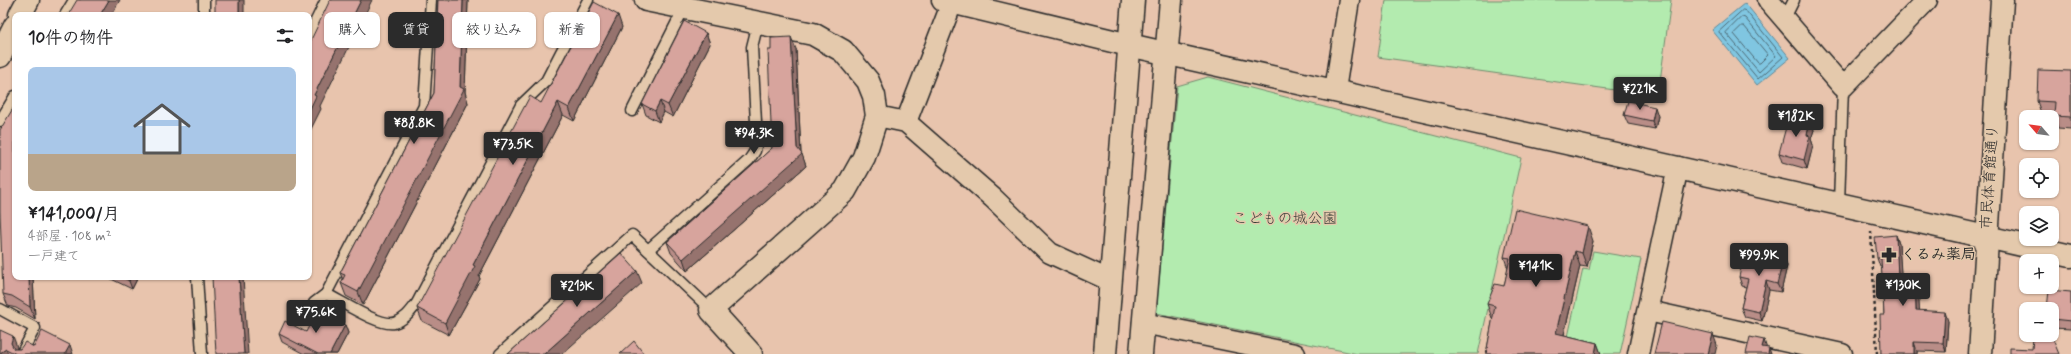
<!DOCTYPE html>
<html lang="ja">
<meta charset="utf-8">
<style>
:root{--surface:#fff;--page:#f2f2f2;--text:#202124;--muted:#757577;--line:#e0e0e0;--accent:#2b2b2b}
body{margin:0;font-family:Mynerve,"Klee One",sans-serif;background:var(--page);color:var(--text);height:100vh;display:flex;flex-direction:column;font-size:15px;white-space:nowrap}
*{box-sizing:border-box;margin:0}
p{font-size:13px;color:var(--muted)}
.icon{flex:none;width:22px;height:22px;fill:none;stroke:currentColor;stroke-width:2;stroke-linecap:round;stroke-linejoin:round}
.map{position:relative;flex:1;overflow:hidden}
.side{position:absolute;left:12px;top:12px;width:300px;height:268px;display:flex;flex-direction:column;background:var(--surface);border-radius:8px;box-shadow:0 1px 3px #0004}
.side>*{flex:none}
.hud{position:absolute;left:324px;top:12px;width:380px;height:36px;display:flex;gap:8px}
.needle{width:26px;rotate:298deg}
.fabs{position:absolute;left:2019px;top:110px;display:grid;gap:8px}
.fabs a{display:grid;place-items:center;width:40px;height:40px;border-radius:8px;background:var(--surface);box-shadow:0 1px 3px #0004;font-size:20px}
.price{position:absolute;translate:-50% -34px;padding:0 9px;border-radius:4px;background:var(--accent);color:#fff;font-size:13px;line-height:26px;filter:drop-shadow(0 1px 2px #0008)}
.price::after{content:'';position:absolute;left:50%;top:24px;width:12px;height:9px;margin-left:-6px;background:inherit;clip-path:polygon(0 0,100% 0,50% 100%)}
.price.on{background:#222;color:#fff}
ul{padding:0;list-style:none}
li{display:grid;align-content:center;gap:8px;height:212px;padding:0 16px}
li+li{border-top:1px solid var(--line)}
li span{display:grid;place-items:center;height:124px;border-radius:8px;color:#555}
li>.icon{margin-inline-start:auto}
span .icon{width:72px;height:72px;fill:#fffc;stroke-width:1}
li b{font-size:17px}
h2{display:flex;justify-content:space-between;align-items:center;height:48px;padding:0 16px;font-size:17px}
.pill{padding:0 14px;border-radius:8px;background:var(--surface);box-shadow:0 1px 3px #0004;font-size:14px;line-height:36px}
.pill.on{background:var(--accent);color:#fff}
.map>svg:first-child{display:block}
.green{fill:#b3ebaf;stroke:#6f8b6d}
.water{fill:#80c6e1;stroke:#5e8898}
.lines{fill:none;stroke-linecap:round;stroke-linejoin:round}
.shore{stroke:#4d6974;stroke-width:1}
.lane-casing{stroke:#2b2b2b;stroke-width:13}
.street-casing{stroke:#2b2b2b;stroke-width:23}
.secondary-casing{stroke:#2b2b2b;stroke-width:25}
.path{stroke:#2b2b2b;stroke-width:2.5;stroke-dasharray:3 3;stroke-linecap:butt}
.lane{stroke:#e4c9ac;stroke-width:10}
.street{stroke:#e4c9ac;stroke-width:20}
.secondary{stroke:#e4c9ac;stroke-width:22}
.wall{fill:#b98d87;stroke:#2b2b2b}
.shaded-wall{fill:#96736e;stroke:#2b2b2b}
.building{fill:#d7a49d;stroke:#2b2b2b}
.labels{text-anchor:middle;dominant-baseline:central;stroke-width:3;stroke-linejoin:round;paint-order:stroke}
.street-label{font-size:15px;fill:#2b2b2b;stroke:#e4c9ac}
.park-label{font-size:15px;fill:#393e38;stroke:#e4c9ac}
.poi-label{font-size:15px;font-weight:bold;fill:#2b2b2b;stroke:#e4c9ac;text-anchor:start}
</style>
<div class="map">
<svg width="2071" height="354" viewBox="0 0 2071 354">
<rect width="100%" height="100%" fill="#e8c4ad"/>
<filter id="ink" filterUnits="userSpaceOnUse"><feTurbulence type="fractalNoise" baseFrequency=".025" numOctaves="2"/><feDisplacementMap in="SourceGraphic" scale="8" xChannelSelector="R" yChannelSelector="G"/><feConvolveMatrix kernelMatrix="1 2 1 2 8 2 1 2 1" color-interpolation-filters="sRGB"/></filter>
<g filter="url(#ink)">
<g class="green">
<polygon points="1386,0 1671,0 1658,96 1378,57"/>
<polygon points="1208,77 1521,158 1478,354 1358,354 1156,313 1177,86"/>
<polygon points="1593,251 1641,259 1620,354 1603,354 1566,346 1583,269 1589,270"/>
</g>
<polygon class="water" points="1745,3 1790,58 1757,85 1712,30"/>
<g class="lines">
<g class="shore">
<polygon points="1743,10 1746,11 1783,57 1758,79 1719,32"/>
<polygon points="1742,17 1745,18 1776,56 1759,72 1726,33"/>
<polygon points="1742,26 1744,26 1768,55 1760,63 1758,63 1734,34"/>
</g>
<g class="lane-casing">
<g id="lane">
<polyline points="65,15 74,0"/>
<polyline points="204,15 204,0"/>
<polyline points="1784,20 1794,0"/>
<polyline points="309,35 326,0"/>
<polyline points="632,111 684,8"/>
<polyline points="0,121 15,96"/>
<polyline points="1839,203 1843,87"/>
<polyline points="648,250 749,160 755,151 757,141 752,47 758,23"/>
<polyline points="197,277 202,354"/>
<polyline points="326,294 424,106 431,0"/>
<path d="M 314,303 L 326,294 C 341,301 378,326 394,323 C 405,320 411,311 417,303 L 521,105 L 546,81 L 588,0"/>
<polyline points="0,309 35,328 21,354"/>
<polyline points="500,354 632,235 711,310"/>
</g>
</g>
<g class="street-casing">
<g id="street">
<polyline points="1768,0 1843,87 1927,0"/>
<polyline points="1335,90 1349,0"/>
<polyline points="877,116 906,122 993,198 1050,253 1111,281"/>
<polyline points="906,122 953,0"/>
<polyline points="1648,311 1842,354"/>
<polyline points="1143,323 1295,354"/>
<polyline points="1638,354 1678,167"/>
</g>
</g>
<g class="secondary-casing">
<g id="secondary">
<polyline points="646,0 813,34 843,51 868,81 874,96 877,116 864,157 845,191 711,310 751,354"/>
<polyline points="943,0 1129,45 2071,256"/>
<polyline points="20,15 28,0"/>
<polyline points="0,56 15,26"/>
<polyline points="1105,354 1133,0"/>
<polyline points="1141,354 1171,0"/>
<polyline points="1980,354 2002,0"/>
</g>
</g>
<polyline class="path" points="1871,231 1877,354"/>
<use href="#lane" class="lane"/>
<use href="#street" class="street"/>
<use href="#secondary" class="secondary"/>
</g>
<g class="wall">
<polygon points="438,0 468,0 465,92 468,103 363,305 346,296 341,283 343,280 340,273 434,93"/>
<polygon points="622,27 574,121 563,115 479,276 480,279 449,335 422,321 417,308 541,103"/>
<polygon points="706,33 710,44 673,117 664,112 659,122 646,115 642,104"/>
<polygon points="796,49 801,153 806,166 687,271 671,253 667,242 772,148"/>
<polygon points="2071,71 2071,129 2058,128 2054,116 2054,114 2041,113 2037,101"/>
<polygon points="1624,115 1658,116 1655,129 1628,124"/>
<polygon points="1810,121 1814,130 1811,139 1813,145 1807,169 1782,162 1779,153"/>
<polygon points="1896,235 1899,244 1901,277 1915,276 1918,285 1919,310 1948,321 1946,352 1917,351 1917,354 1881,354 1884,315 1882,267 1880,267 1877,258"/>
<polygon points="1593,241 1587,267 1580,266 1564,335 1597,343 1601,354 1486,354 1493,318 1492,318 1487,304 1504,286 1508,269 1504,257"/>
<polygon points="1784,257 1787,266 1781,292 1769,290 1762,321 1745,317 1741,308 1746,287 1742,286 1739,277"/>
<polygon points="15,277 33,277 35,319 16,308 8,306 3,294"/>
<polygon points="107,277 138,277 132,289"/>
<polygon points="2071,292 2071,329 2052,328 2052,309"/>
<polygon points="345,325 348,333 337,354 304,354 282,342 279,334 306,332"/>
<polygon points="0,330 17,347 17,349 20,349 34,347 73,354 0,354"/>
</g>
<g class="shaded-wall">
<polygon points="109,0 120,0 111,15 100,15"/>
<rect x="239" y="0" width="5" height="15"/>
<polygon points="361,0 372,0 320,106 321,109 309,133 309,111 314,95"/>
<polygon points="463,0 468,0 465,92 468,103 363,305 358,292 460,87"/>
<polygon points="618,15 622,27 574,121 569,108"/>
<polygon points="706,33 710,44 673,117 668,105"/>
<polygon points="791,37 796,49 801,155 802,154 806,166 687,271 683,259 797,148"/>
<polygon points="660,101 664,112 659,122 655,111"/>
<polygon points="558,102 563,115 479,276 480,279 449,335 445,323 473,265"/>
<polygon points="1655,107 1658,116 1655,129 1652,121"/>
<polygon points="1810,121 1814,130 1811,139 1813,145 1807,169 1804,160 1807,135"/>
<polygon points="1588,226 1593,241 1587,267 1582,253"/>
<polygon points="1896,235 1899,244 1902,286 1898,277"/>
<polygon points="1575,251 1580,266 1561,347 1556,333"/>
<polygon points="1784,257 1787,266 1781,292 1777,284"/>
<polygon points="637,271 642,283 562,354 544,354"/>
<polygon points="1915,276 1918,285 1920,319 1916,310"/>
<polygon points="29,277 33,277 35,319 30,307"/>
<polygon points="130,277 138,277 132,289 129,281"/>
<polygon points="239,277 243,277 248,354 244,354"/>
<polygon points="1766,281 1769,290 1762,321 1759,312"/>
<polygon points="1945,312 1948,321 1946,352 1943,343"/>
<polygon points="345,325 348,333 337,354 330,354"/>
<polygon points="1713,334 1717,345 1715,354 1708,354"/>
<polygon points="13,336 17,347 15,354 11,343"/>
<polygon points="1764,340 1767,349 1762,347"/>
<polygon points="1914,342 1917,351 1917,354 1914,354"/>
<polygon points="1597,343 1601,354 1595,354"/>
<polygon points="70,345 73,354 65,354"/>
<polygon points="1769,348 1771,354 1768,354"/>
<polygon points="6,349 8,354 0,354 0,353"/>
</g>
<g class="building">
<polygon points="77,0 109,0 100,15 68,15"/>
<rect x="215" y="0" width="24" height="15"/>
<polygon points="330,0 361,0 314,95 316,96 309,111 309,44"/>
<polygon points="438,0 463,0 460,87 464,89 358,292 341,283 345,275 340,273 434,93"/>
<polygon points="594,2 618,15 569,108 558,102 473,265 475,266 445,323 417,308 530,96 541,103"/>
<polygon points="684,21 706,33 668,105 660,101 655,111 642,104"/>
<polygon points="791,37 797,148 802,154 683,259 667,242 772,148 768,50 771,50 771,38"/>
<polygon points="2038,70 2071,71 2071,117 2054,116 2055,102 2037,101"/>
<polygon points="1628,101 1655,107 1652,121 1624,115"/>
<polygon points="15,105 15,277 29,277 30,307 12,296 3,294 0,211 0,130"/>
<polygon points="1789,116 1810,121 1807,135 1810,136 1804,160 1779,153"/>
<polygon points="1515,209 1588,226 1582,253 1575,251 1556,333 1597,343 1595,354 1486,354 1495,306 1487,304 1495,284 1504,286 1510,258 1504,257"/>
<polygon points="1896,235 1898,277 1915,276 1916,310 1945,312 1943,343 1914,342 1914,354 1881,354 1880,315 1884,315 1881,258 1877,258 1875,237"/>
<polygon points="1745,250 1784,257 1777,284 1766,281 1759,312 1741,308 1748,279 1739,277"/>
<polygon points="621,253 637,271 544,354 508,354"/>
<polygon points="122,277 130,277 129,281"/>
<polygon points="212,277 239,277 244,354 216,354"/>
<polygon points="2049,290 2071,292 2071,321 2052,319 2052,309 2047,309"/>
<polygon points="317,310 345,325 330,354 318,354 279,334 285,321 306,332"/>
<polygon points="1662,322 1713,334 1708,354 1654,354"/>
<polygon points="0,330 13,336 11,343 14,349 20,349 25,342 34,347 42,331 70,345 65,354 16,354 6,349 0,353"/>
<polygon points="2040,335 2051,335 2059,354 2010,354 2010,348 2032,349 2033,338"/>
<polygon points="1750,337 1764,340 1762,347 1769,348 1768,354 1746,354"/>
<polygon points="634,341 644,354 620,354"/>
</g>
</g>
<defs>
<g id="pharmacy-bare" transform="scale(1.2)"><path d="M-2-6h4v4h4v4h-4v4h-4v-4h-4v-4h4Z" fill="#2b2b2b" stroke="#e4c9ac" stroke-width="2.5" paint-order="stroke"/></g>
</defs>
<g fill-rule="evenodd">
<use href="#pharmacy-bare" x="1889" y="255"/>
</g>
<g class="labels">
<g class="street-label">
<text transform="translate(1990 177) rotate(-86)">市民体育館通り</text>
</g>
<g class="park-label">
<text x="1285" y="219">こどもの城公園</text>
</g>
<g class="poi-label">
<text x="1901" y="255">くるみ薬局</text>
</g>
</g>
</svg>
<div class="fabs">
<a><svg class="needle" viewBox="-14 -14 28 28"><path d="M0-13l5 13h-10z" fill="#e53935"/><path d="M0 13l5-13h-10z" fill="#757577"/></svg></a>
<a><svg class="icon" aria-label="locate" viewBox="0 0 24 24"><circle cx="12" cy="12" r="6"/><path d="M12 2v4M12 18v4M2 12h4M18 12h4"/></svg></a>
<a><svg class="icon" aria-label="layers" viewBox="0 0 24 24"><path d="M12 4l9 5-9 5-9-5zM3 14l9 5 9-5"/></svg></a>
<a>+</a>
<a>−</a>
</div>
<b class="price" style="left:1640px;top:111px">¥221K</b>
<b class="price" style="left:1796px;top:138px">¥182K</b>
<b class="price" style="left:414px;top:145px">¥88.8K</b>
<b class="price" style="left:754px;top:155px">¥94.3K</b>
<b class="price" style="left:513px;top:166px">¥73.5K</b>
<b class="price" style="left:1759px;top:277px">¥99.9K</b>
<b class="price on" style="left:1536px;top:288px">¥141K</b>
<b class="price" style="left:1903px;top:307px">¥130K</b>
<b class="price" style="left:577px;top:308px">¥213K</b>
<b class="price" style="left:316px;top:334px">¥75.6K</b>
<div class="hud">
<a class="pill">購入</a>
<a class="pill on">賃貸</a>
<a class="pill">絞り込み</a>
<a class="pill">新着</a>
</div>
<section class="side">
<h2>10件の物件<svg class="icon" aria-label="filters" viewBox="0 0 24 24"><path d="M4 7h16M4 17h16"/><circle cx="9" cy="7" r="2"/><circle cx="15" cy="17" r="2"/></svg></h2>
<ul>
<li><span style="background:linear-gradient(#a9c7e8 70%,#b9a48a 0)"><svg class="icon" aria-label="home" viewBox="0 0 24 24"><path d="M3 11l9-7 9 7M6 9v11h12V9"/></svg></span><div><b>¥141,000/月</b><p>4部屋 · 108 m²</p><p>一戸建て</p></div></li>
</ul>
</section>
</div>
